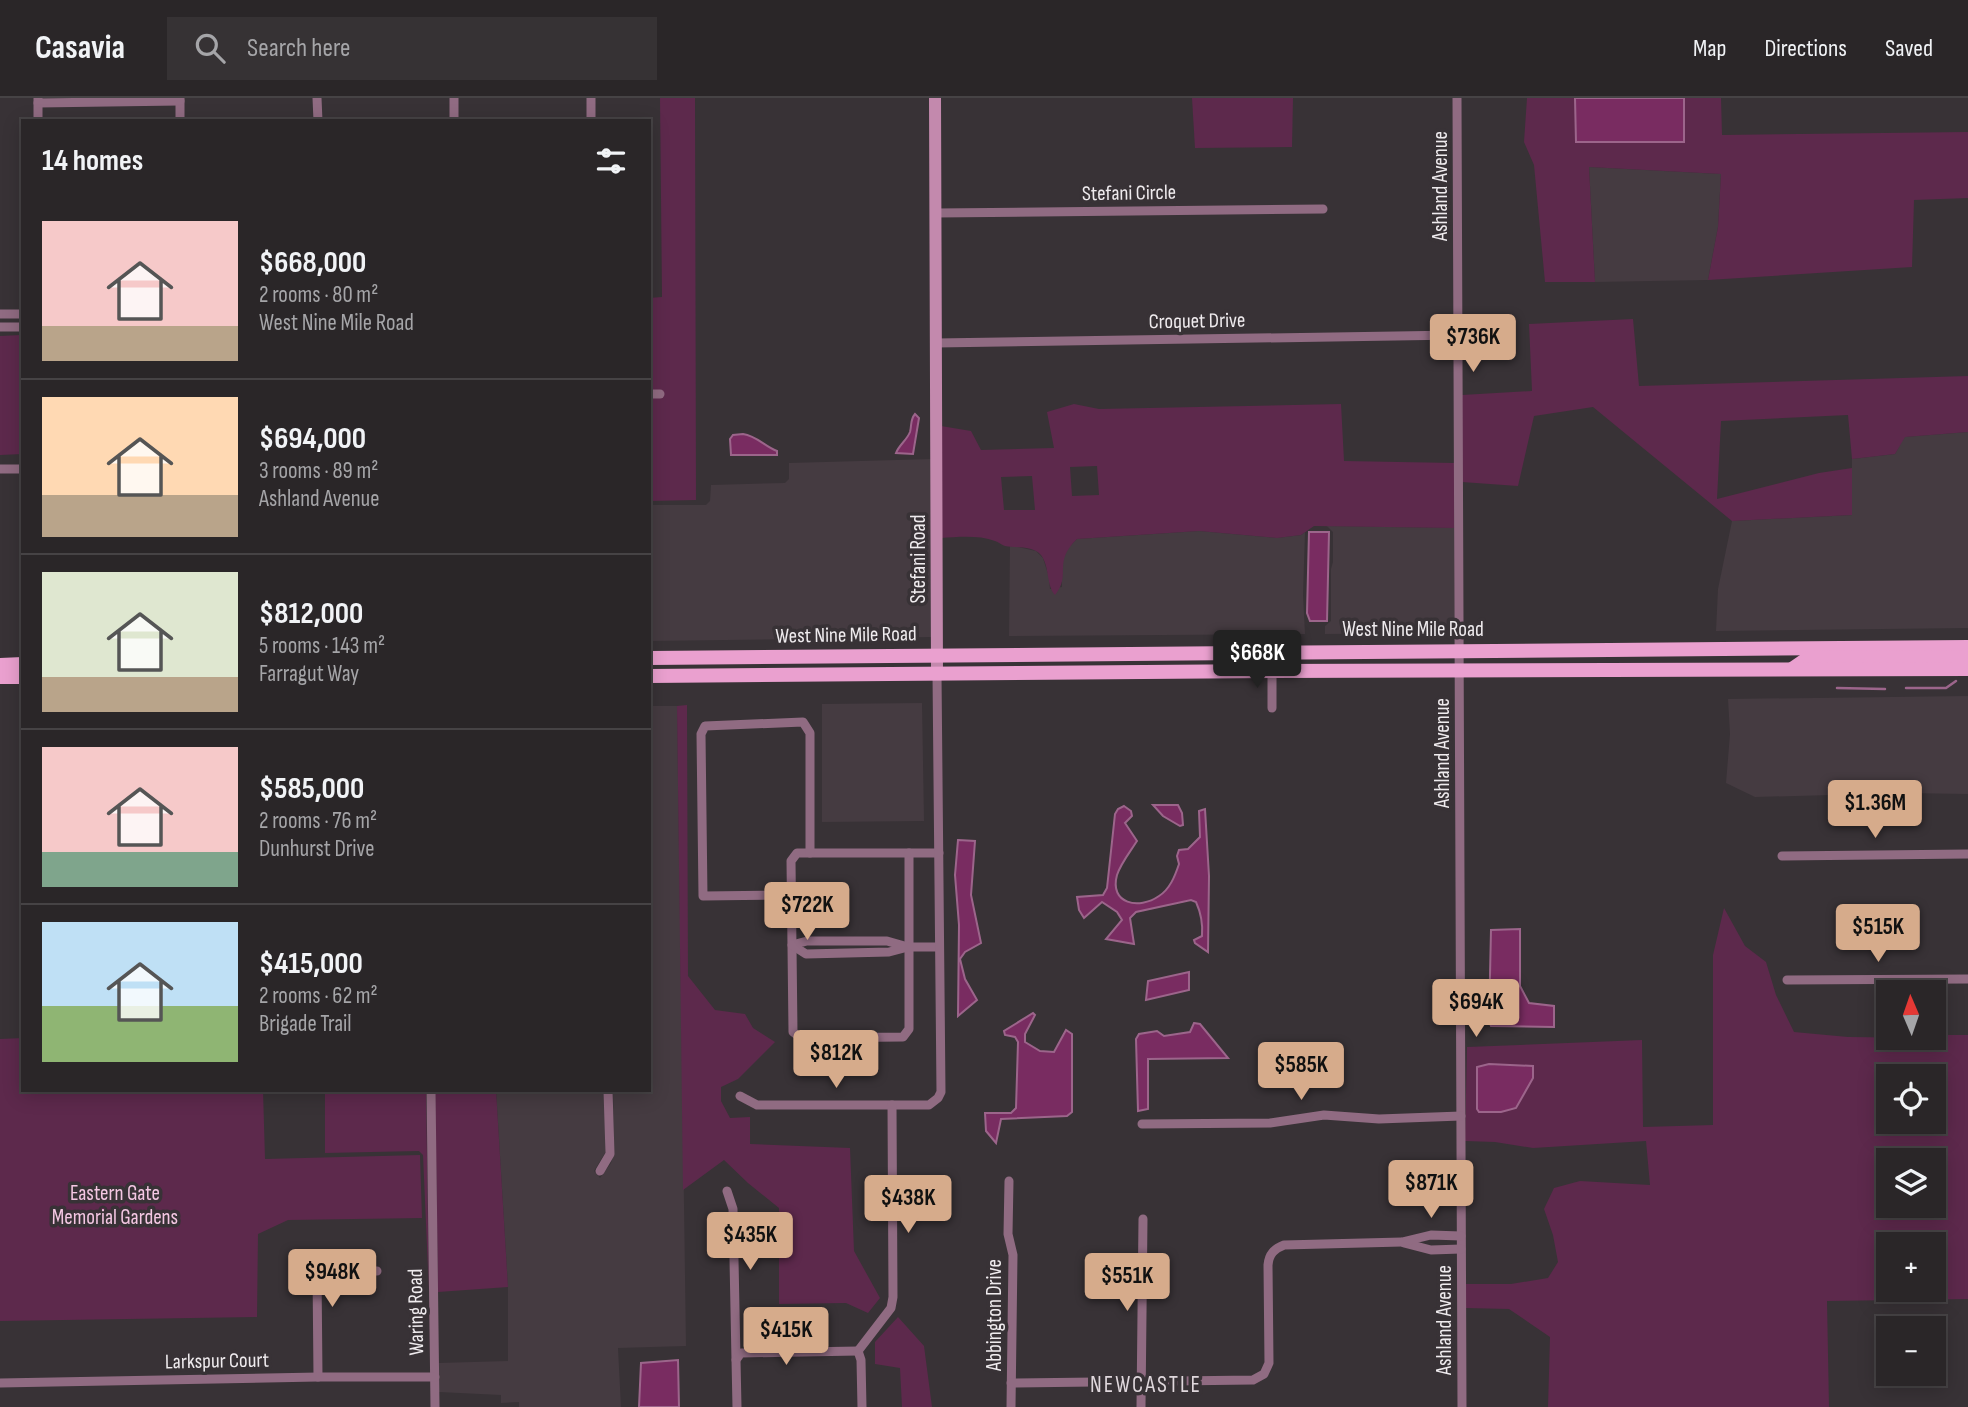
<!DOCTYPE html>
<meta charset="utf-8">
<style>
:root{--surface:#2a2628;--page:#363234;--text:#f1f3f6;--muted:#a5a5a8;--line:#464345;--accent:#d6ab8b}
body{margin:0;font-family:"Sofia Sans Condensed",sans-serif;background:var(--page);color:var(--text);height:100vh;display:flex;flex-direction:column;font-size:26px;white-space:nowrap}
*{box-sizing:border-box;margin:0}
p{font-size:23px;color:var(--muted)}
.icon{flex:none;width:38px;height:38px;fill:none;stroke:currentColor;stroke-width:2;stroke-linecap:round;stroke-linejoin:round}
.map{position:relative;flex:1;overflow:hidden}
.sheet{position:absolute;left:21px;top:21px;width:630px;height:973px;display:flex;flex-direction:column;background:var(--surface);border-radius:0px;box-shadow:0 4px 18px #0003,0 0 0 2px var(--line)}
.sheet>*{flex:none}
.needle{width:46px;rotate:358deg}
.tools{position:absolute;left:1876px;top:882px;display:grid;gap:14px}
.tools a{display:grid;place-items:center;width:70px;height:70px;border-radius:0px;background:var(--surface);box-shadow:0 4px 18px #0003,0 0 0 2px var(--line);font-size:35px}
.price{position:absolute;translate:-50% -60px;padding:0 16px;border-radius:7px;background:var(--accent);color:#111;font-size:23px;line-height:46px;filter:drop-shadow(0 2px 4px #0008)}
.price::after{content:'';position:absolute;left:50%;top:42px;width:21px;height:16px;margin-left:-10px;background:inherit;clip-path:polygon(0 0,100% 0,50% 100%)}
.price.selected{background:#222;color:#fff}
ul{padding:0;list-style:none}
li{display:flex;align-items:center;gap:21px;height:175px;padding:0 21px}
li+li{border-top:2px solid var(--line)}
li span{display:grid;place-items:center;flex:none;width:196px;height:140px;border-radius:0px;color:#555}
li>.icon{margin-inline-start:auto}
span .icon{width:84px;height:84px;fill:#fffc;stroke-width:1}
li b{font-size:30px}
h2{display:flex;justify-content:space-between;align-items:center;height:84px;padding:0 21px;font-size:30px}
header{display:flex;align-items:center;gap:42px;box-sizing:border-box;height:98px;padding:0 35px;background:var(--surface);border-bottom:2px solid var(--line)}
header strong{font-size:33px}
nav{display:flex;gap:38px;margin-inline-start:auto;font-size:24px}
.search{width:490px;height:63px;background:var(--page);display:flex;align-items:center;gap:18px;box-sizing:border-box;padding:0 24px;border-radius:0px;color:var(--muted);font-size:26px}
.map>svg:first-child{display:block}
.built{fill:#453b41}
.green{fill:#5d294c;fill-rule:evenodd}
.water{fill:#792c61;stroke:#9c658b;stroke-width:2}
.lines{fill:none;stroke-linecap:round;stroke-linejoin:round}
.stream{stroke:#9c658b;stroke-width:2.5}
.street{stroke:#906b82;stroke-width:9}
.secondary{stroke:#c389ad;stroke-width:12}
.primary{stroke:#eaa0cf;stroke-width:14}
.labels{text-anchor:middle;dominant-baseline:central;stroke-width:7;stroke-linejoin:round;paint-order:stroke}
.street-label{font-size:21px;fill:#efebee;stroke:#383236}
.park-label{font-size:21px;fill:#f4c7e3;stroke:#383236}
.neighbourhood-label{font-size:23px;letter-spacing:2px;fill:#dfd7dc;stroke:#383236}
</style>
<header>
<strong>Casavia</strong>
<div class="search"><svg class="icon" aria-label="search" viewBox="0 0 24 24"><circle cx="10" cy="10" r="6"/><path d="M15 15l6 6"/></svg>Search here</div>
<nav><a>Map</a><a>Directions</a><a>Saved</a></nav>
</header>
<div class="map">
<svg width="1968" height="1309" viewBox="0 0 1968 1309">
<rect width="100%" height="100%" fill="#383236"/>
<g class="built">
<polygon points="1589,69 1721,76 1718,129 1708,182 1595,184"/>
<polygon points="1968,334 1968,530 1716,533 1718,491 1732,423 1852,417 1852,361 1895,356 1904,339"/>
<polygon points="932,361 933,539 649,543 649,407 706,407 710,403 711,387 785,385 789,381 789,365"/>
<polygon points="1327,428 1454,430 1454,535 1325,536 1325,528 1331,523 1331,471 1333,464 1333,434"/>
<polygon points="1199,433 1277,440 1301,437 1305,434 1303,497 1305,536 1009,538 1010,447 1036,453 1043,460 1049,479 1050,491 1062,489 1062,462 1069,449 1077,441"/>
<polygon points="1968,598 1968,696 1903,695 1755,699 1726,685 1730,636 1728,601"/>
<polygon points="922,605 924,723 822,724 822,606"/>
<polygon points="649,608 677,608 686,1248 618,1250 621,1309 519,1309 519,1304 501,1305 501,1297 439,1294 439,1265 508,1263 508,1189 496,992 603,992 605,999 605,1055 594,1073 600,1080 611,1065 614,1056 613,992 649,992"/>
</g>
<g class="green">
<polygon points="660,0 695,0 696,402 649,403 649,200 662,199"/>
<polygon points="1192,0 1293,0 1292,49 1195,50"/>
<polygon points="1527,0 1721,0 1722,37 1968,34 1968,100 1914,102 1912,169 1708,182 1718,129 1721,76 1589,69 1595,184 1545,184 1534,67 1524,44"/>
<polygon points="1633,221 1639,288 1968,278 1968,334 1905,339 1895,356 1852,361 1848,317 1721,323 1717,401 1819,375 1852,370 1852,417 1732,423 1593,309 1534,318 1518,388 1462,384 1462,297 1532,293 1529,226"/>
<polygon points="21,237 23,356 0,357 0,238"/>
<path d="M 1074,306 L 1099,311 L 1341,306 L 1344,363 L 1454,365 L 1454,430 L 1314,428 L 1301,437 L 1277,440 L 1199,433 L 1077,441 C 1052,465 1072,477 1055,497 C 1046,487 1050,469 1041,457 C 1033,448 1016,450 1005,448 C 1002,447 998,444 995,443 C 979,437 958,439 941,440 L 941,328 L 971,333 L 981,352 L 1054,350 L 1047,314 ZM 1097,368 L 1099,397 L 1072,398 L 1070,369 ZM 1032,378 L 1035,412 L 1004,412 L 1001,379 Z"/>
<polygon points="687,607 688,878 715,912 745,916 753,930 775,944 738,981 721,989 721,1003 730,1020 750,1019 750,1046 850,1050 854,1153 880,1200 868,1215 846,1205 779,1206 779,1110 748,1085 724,1062 683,1092 677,608"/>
<path d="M 1724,810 L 1745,848 L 1766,864 L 1776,897 L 1794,934 L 1848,939 L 1934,940 L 1934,937 L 1968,937 L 1968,1201 L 1827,1203 L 1829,1309 L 1548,1309 L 1550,1239 L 1509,1211 L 1466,1210 L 1466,1186 L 1511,1186 L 1548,1180 L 1558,1164 L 1553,1137 L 1544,1111 L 1554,1090 L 1580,1083 L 1650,1087 L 1646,1043 L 1533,1050 L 1495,1044 L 1465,1043 L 1467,949 L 1642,942 L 1643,1029 L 1713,1027 L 1713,857 ZM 1888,978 L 1934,978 L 1934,1024 L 1888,1024 ZM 1888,1062 L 1934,1062 L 1934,1108 L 1888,1108 ZM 1888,1146 L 1934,1146 L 1934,1192 L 1888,1192 Z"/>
<polygon points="23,940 23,992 263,992 265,1061 420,1057 422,1120 288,1122 258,1136 257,1219 0,1223 0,941"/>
<polygon points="325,992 426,992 429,1194 423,1057 419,1053 325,1055"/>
<polygon points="435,992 496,992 508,1189 438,1194"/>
<polygon points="898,1219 924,1248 932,1309 902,1309 900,1270 875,1266 875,1244"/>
</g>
<g class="water">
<polygon points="1575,0 1684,0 1684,44 1576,44"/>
<path d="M 915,316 L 919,320 L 913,356 L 896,355 C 899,347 907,342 910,334 C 912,326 910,322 915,316 Z"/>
<path d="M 743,336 C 757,338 764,348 777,353 L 777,357 L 731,357 L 730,341 L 733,337 Z"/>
<polygon points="1309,434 1329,434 1327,523 1310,523 1307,515"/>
<polygon points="1153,707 1178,707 1182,715 1183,727 1180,728 1163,718"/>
<path d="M 1124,708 L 1131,713 L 1132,718 L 1125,725 L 1137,743 C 1130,754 1121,765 1117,777 C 1109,806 1139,812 1159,798 C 1170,791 1175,778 1179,766 L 1177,758 L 1179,752 L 1188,751 L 1200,739 L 1199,713 L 1205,711 L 1209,778 L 1208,854 L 1195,845 L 1194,842 L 1202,838 C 1203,826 1201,815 1196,804 L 1191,802 L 1136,814 L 1130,820 L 1134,846 L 1106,841 L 1122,822 L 1117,814 L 1102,804 L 1084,820 L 1079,812 L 1077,799 L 1103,797 L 1107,790 L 1115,716 L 1118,711 Z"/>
<polygon points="958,742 975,743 971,797 981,845 965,854 960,861 965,881 977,902 958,918 959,827 955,777"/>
<polygon points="1520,831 1520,888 1529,905 1554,908 1554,929 1491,928 1489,923 1491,832"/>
<polygon points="1189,874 1189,892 1146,902 1148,883"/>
<polygon points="1033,915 1035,917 1025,936 1025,944 1040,953 1054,954 1066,932 1072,936 1072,1014 1067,1018 1001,1021 996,1045 986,1033 985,1015 1011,1015 1016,1010 1018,944 1015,939 1005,937 1004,933"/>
<polygon points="1194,925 1200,926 1228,960 1148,961 1148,1011 1138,1013 1136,941 1139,936 1157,933 1164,938 1190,934"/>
<polygon points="1489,966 1533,968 1533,980 1516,1010 1501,1014 1479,1014 1477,1011 1477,969"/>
<polygon points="678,1262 679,1309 639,1309 641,1265"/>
</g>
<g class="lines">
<g class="stream">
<polyline points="1837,590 1885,591"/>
<polyline points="1906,590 1946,590 1956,583"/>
</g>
<g class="street">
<polyline points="38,0 38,23"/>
<polyline points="180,0 180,23"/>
<polyline points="317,0 318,23"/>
<polyline points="454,0 454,23"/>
<polyline points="591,0 591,23"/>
<polyline points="1457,0 1462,1309"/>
<polyline points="38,5 180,3"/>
<polyline points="936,115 1323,111"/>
<polyline points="0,216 23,216"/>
<polyline points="0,229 23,229"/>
<polyline points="936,245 1458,237"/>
<polyline points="649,296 660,296"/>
<polyline points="0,371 23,371"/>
<polyline points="1272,573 1272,610"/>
<polygon points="797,755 909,755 909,931 903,939 801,940 793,934 791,763"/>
<polyline points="909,755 939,755"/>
<polyline points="1782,758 1968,756"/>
<polyline points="791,797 703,798 701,636 705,628 803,624 810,635 810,755"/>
<polyline points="908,849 887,843 807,843 792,847 806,856 889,854 908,849 939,849"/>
<polyline points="1787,882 1968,881"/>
<polyline points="431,992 435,1309"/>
<polyline points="740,998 757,1007 929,1007 938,1000 941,994 937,576"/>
<polyline points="1142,1026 1270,1025 1324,1017 1379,1021 1461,1018"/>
<polyline points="600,1073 610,1056 608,992"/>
<polyline points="1009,1083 1008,1136 1013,1157 1011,1309"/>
<polyline points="727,1093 733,1111 736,1262"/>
<polyline points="1404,1145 1431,1152 1461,1151"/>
<polyline points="318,1279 317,1174 377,1173"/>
<polyline points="0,1285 318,1279 435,1279"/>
<path d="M 1011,1285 L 1253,1282 L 1264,1276 L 1269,1265 L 1268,1167 C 1269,1156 1274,1151 1284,1147 L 1402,1144 L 1431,1137 L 1461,1138"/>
<polyline points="737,1309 736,1262 741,1255 858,1253"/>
<polyline points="862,1309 861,1262 858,1253 891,1210 893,1199 892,1007"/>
<polyline points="1141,1309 1143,1121"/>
</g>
<polyline class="secondary" points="935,0 937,576"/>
<g class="primary">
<polyline points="649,560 1968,549"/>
<polyline points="0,567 23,566"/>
<polyline points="1792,571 1808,560 1968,559"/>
<polyline points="649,578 1272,573 1968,571"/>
<polyline points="0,579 23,579"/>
</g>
</g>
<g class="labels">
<g class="street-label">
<text transform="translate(1440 88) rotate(-90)">Ashland Avenue</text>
<text transform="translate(1129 95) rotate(-1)">Stefani Circle</text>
<text transform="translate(1197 223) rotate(-1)">Croquet Drive</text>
<text transform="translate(918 461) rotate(-90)">Stefani Road</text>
<text x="1413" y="531">West Nine Mile Road</text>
<text transform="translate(846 537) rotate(-1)">West Nine Mile Road</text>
<text transform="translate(1442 655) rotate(-90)">Ashland Avenue</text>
<text transform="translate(416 1214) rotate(-91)">Waring Road</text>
<text transform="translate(994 1217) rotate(-90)">Abbington Drive</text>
<text transform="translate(1444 1222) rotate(-90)">Ashland Avenue</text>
<text transform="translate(217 1263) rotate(-1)">Larkspur Court</text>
</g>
<g class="park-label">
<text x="115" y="1095">Eastern Gate<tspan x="115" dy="24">Memorial Gardens</tspan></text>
</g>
<g class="neighbourhood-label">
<text x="1146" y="1287">NEWCASTLE</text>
</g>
</g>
</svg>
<div class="tools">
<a><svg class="needle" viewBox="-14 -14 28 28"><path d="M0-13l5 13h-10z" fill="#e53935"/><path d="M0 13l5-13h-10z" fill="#a5a5a8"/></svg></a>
<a><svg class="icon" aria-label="locate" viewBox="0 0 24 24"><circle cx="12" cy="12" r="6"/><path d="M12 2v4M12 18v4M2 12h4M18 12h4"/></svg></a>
<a><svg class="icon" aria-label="layers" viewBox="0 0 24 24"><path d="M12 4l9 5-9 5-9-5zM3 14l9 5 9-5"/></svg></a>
<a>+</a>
<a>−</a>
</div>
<b class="price" style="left:1473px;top:276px">$736K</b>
<b class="price selected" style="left:1257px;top:592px">$668K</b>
<b class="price" style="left:1875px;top:742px">$1.36M</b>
<b class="price" style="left:807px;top:844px">$722K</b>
<b class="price" style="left:1878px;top:866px">$515K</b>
<b class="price" style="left:1476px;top:941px">$694K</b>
<b class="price" style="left:836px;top:992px">$812K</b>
<b class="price" style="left:1301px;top:1004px">$585K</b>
<b class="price" style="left:1431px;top:1122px">$871K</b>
<b class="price" style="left:908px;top:1137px">$438K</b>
<b class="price" style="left:750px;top:1174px">$435K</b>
<b class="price" style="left:332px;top:1211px">$948K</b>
<b class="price" style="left:1127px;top:1215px">$551K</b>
<b class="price" style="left:786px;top:1269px">$415K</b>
<section class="sheet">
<h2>14 homes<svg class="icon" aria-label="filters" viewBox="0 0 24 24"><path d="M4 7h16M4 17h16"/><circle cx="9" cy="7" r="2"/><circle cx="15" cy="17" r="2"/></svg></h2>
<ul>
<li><span style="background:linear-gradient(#f6c9c9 75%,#b9a48a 0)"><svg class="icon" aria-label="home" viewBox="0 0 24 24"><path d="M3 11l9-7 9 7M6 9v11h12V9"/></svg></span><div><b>$668,000</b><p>2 rooms · 80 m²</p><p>West Nine Mile Road</p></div></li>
<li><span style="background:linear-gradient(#ffd9b3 70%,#b9a48a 0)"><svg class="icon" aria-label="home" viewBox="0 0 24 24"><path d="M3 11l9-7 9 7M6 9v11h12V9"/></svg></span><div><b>$694,000</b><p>3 rooms · 89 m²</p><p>Ashland Avenue</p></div></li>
<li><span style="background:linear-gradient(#dfe7d0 75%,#b9a48a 0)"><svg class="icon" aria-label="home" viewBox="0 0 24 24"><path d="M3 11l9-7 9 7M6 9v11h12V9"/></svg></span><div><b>$812,000</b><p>5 rooms · 143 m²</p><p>Farragut Way</p></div></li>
<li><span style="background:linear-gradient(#f6c9c9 75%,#7fa58c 0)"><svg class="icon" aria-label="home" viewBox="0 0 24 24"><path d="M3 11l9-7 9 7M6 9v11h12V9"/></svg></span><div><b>$585,000</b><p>2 rooms · 76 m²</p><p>Dunhurst Drive</p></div></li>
<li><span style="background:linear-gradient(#bfe0f5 60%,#8fb573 0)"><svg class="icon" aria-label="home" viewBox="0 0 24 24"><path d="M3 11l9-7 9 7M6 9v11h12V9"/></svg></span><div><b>$415,000</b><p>2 rooms · 62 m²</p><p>Brigade Trail</p></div></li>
</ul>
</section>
</div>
